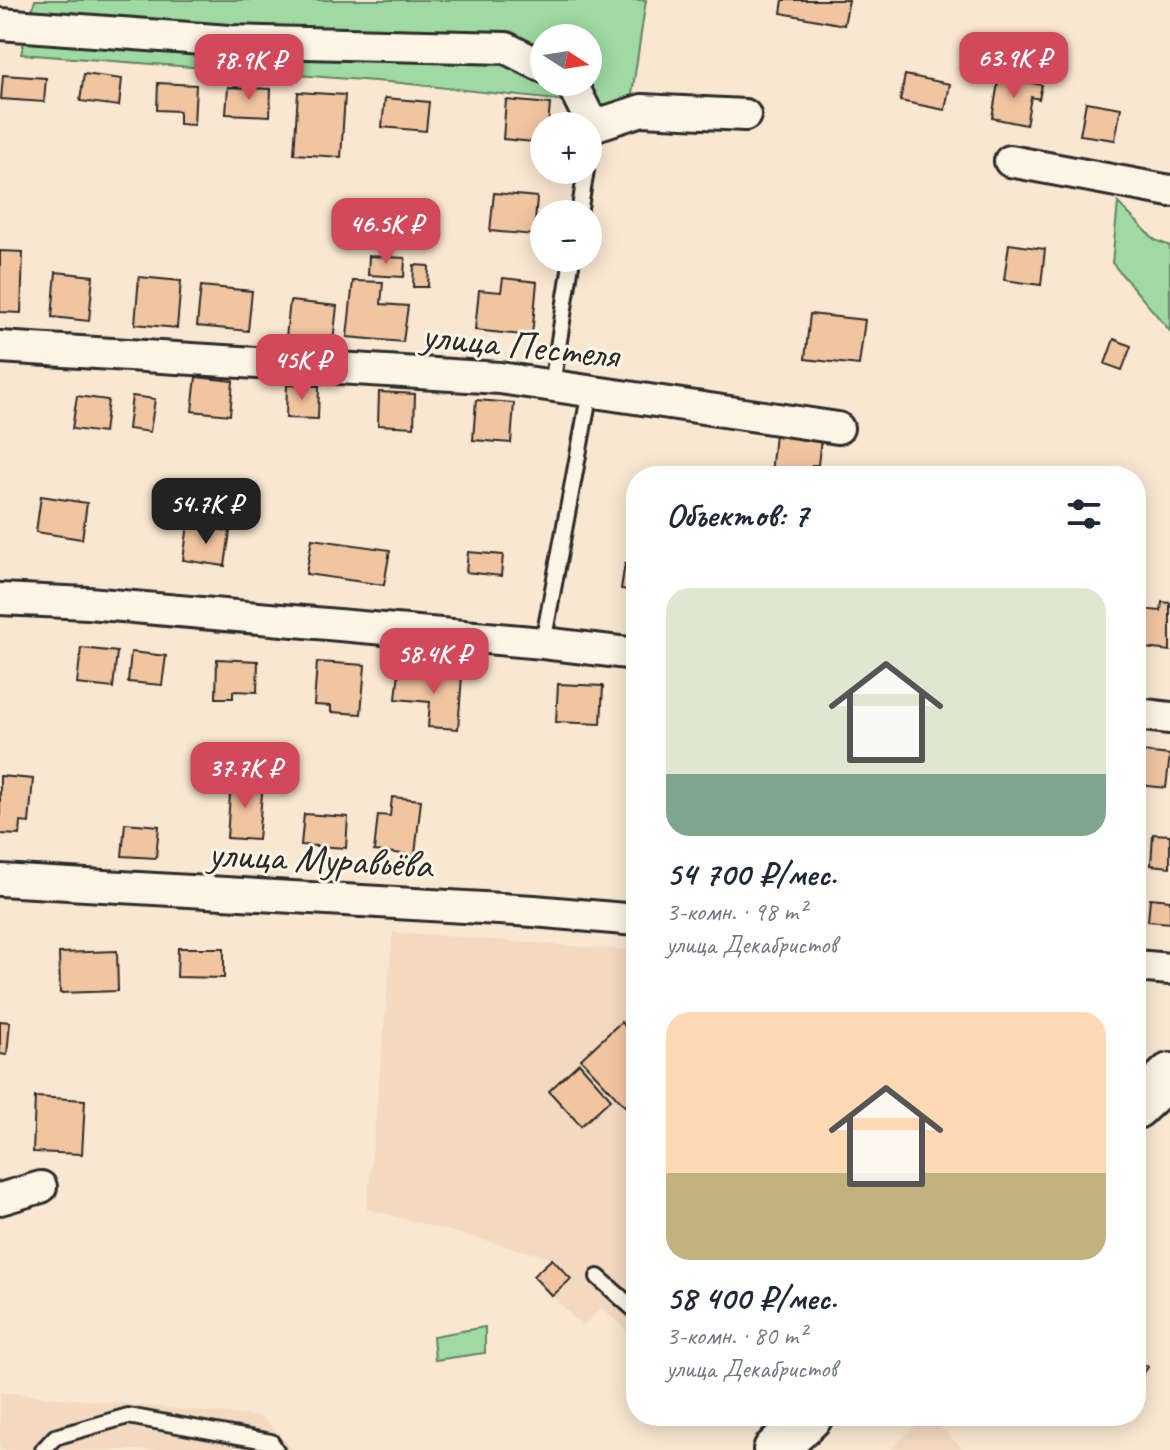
<!DOCTYPE html>
<html lang="ru">
<meta charset="utf-8">
<style>
:root{--surface:#fff;--page:#f2f2f3;--text:#1f2937;--muted:#747a83;--accent:#d1495b}
body{margin:0;font-family:Caveat,sans-serif;background:var(--page);color:var(--text);height:100vh;display:flex;flex-direction:column;font-size:30px;white-space:nowrap}
*{box-sizing:border-box;margin:0}
p{font-size:26px;color:var(--muted)}
.icon{flex:none;width:44px;height:44px;fill:none;stroke:currentColor;stroke-width:2;stroke-linecap:round;stroke-linejoin:round}
.map{position:relative;flex:1;overflow:hidden}
.sheet{position:absolute;left:626px;top:466px;width:520px;height:960px;display:flex;flex-direction:column;background:var(--surface);border-radius:32px;box-shadow:0 4px 20px #0003}
.sheet>*{flex:none}
.needle{width:52px;rotate:102deg}
.controls{position:absolute;left:530px;top:24px;display:grid;gap:16px}
.controls a{display:grid;place-items:center;width:72px;height:72px;border-radius:50%;background:var(--surface);box-shadow:0 4px 20px #0003;font-size:40px}
.price{position:absolute;translate:-50% -68px;padding:0 18px;border-radius:16px;background:var(--accent);color:#fff;font-size:26px;line-height:52px;filter:drop-shadow(0 2px 4px #0008)}
.price::after{content:'';position:absolute;left:50%;top:48px;width:24px;height:18px;margin-left:-12px;background:inherit;clip-path:polygon(0 0,100% 0,50% 100%)}
.price.on{background:#222;color:#fff}
ul{padding:0;list-style:none}
li{display:grid;align-content:center;gap:16px;height:424px;padding:0 40px}
li span{display:grid;place-items:center;height:248px;border-radius:24px;color:#555}
li>.icon{margin-inline-start:auto}
span .icon{width:144px;height:144px;fill:#fffc;stroke-width:1}
li b{font-size:34px}
h2{display:flex;justify-content:space-between;align-items:center;height:96px;padding:0 40px;font-size:34px}
.map>svg:first-child{display:block}
.built{fill:#f3d9c0}
.green{fill:#9edaa1;stroke:#648266;stroke-width:2;fill-rule:evenodd}
.building{fill:#f2c5a1;stroke:#2b2b2b;stroke-width:2}
.lines{fill:none;stroke-linecap:round;stroke-linejoin:round}
.service-casing{stroke:#2b2b2b;stroke-width:20}
.minor-casing{stroke:#2b2b2b;stroke-width:36}
.secondary-casing{stroke:#2b2b2b;stroke-width:48}
.service{stroke:#fcf5e5;stroke-width:14}
.minor{stroke:#fcf5e5;stroke-width:30}
.secondary{stroke:#fcf5e5;stroke-width:42}
.labels{text-anchor:middle;dominant-baseline:central;stroke-width:6;stroke-linejoin:round;paint-order:stroke}
.street-label{font-size:40px;fill:#2b2b2b;stroke:#fcf5e5}
</style>
<div class="map">
<svg width="1170" height="1450" viewBox="0 0 1170 1450">
<rect width="100%" height="100%" fill="#f9e7d1"/>
<filter id="ink" filterUnits="userSpaceOnUse"><feTurbulence type="fractalNoise" baseFrequency=".0125" numOctaves="2"/><feDisplacementMap in="SourceGraphic" scale="16" xChannelSelector="R" yChannelSelector="G"/><feConvolveMatrix kernelMatrix="1 2 1 2 8 2 1 2 1" color-interpolation-filters="sRGB"/></filter>
<g filter="url(#ink)">
<g class="built">
<polygon points="393,932 636,951 636,1338 601,1308 582,1326 533,1276 551,1258 367,1209"/>
<polygon points="0,1392 262,1417 293,1450 0,1450"/>
<polygon points="926,1416 929,1416 964,1450 890,1450"/>
</g>
<g class="green">
<path d="M 35,0 L 646,0 L 630,108 L 401,83 L 21,54 ZM 544,38 L 588,38 L 588,82 L 544,82 Z"/>
<polygon points="1118,203 1155,240 1170,246 1170,331 1112,263"/>
<polygon points="485,1327 485,1353 435,1360 433,1336"/>
</g>
<g class="building">
<polygon points="783,0 849,0 844,25 781,13"/>
<polygon points="84,74 122,79 119,106 80,101"/>
<polygon points="3,75 46,78 44,102 1,99"/>
<polygon points="905,75 950,84 945,110 900,101"/>
<polygon points="999,77 1042,85 1039,99 1031,97 1026,125 992,118"/>
<polygon points="158,83 196,85 194,125 179,124 179,111 157,110"/>
<polygon points="228,87 271,89 270,116 226,114"/>
<polygon points="298,92 345,95 341,157 294,154"/>
<polygon points="385,98 429,102 426,131 382,127"/>
<polygon points="506,100 550,104 548,126 544,126 544,143 503,139"/>
<polygon points="1086,102 1121,108 1115,140 1080,135"/>
<polygon points="494,193 537,197 534,235 490,231"/>
<polygon points="1009,244 1045,249 1041,285 1004,280"/>
<polygon points="0,251 23,252 21,313 0,312"/>
<polygon points="369,256 405,258 404,277 368,275"/>
<polygon points="414,265 429,266 428,287 413,287"/>
<polygon points="56,272 93,276 89,321 52,317"/>
<polygon points="139,277 181,281 177,328 135,324"/>
<polygon points="503,278 537,282 532,336 475,330 479,290 501,292"/>
<polygon points="353,281 383,282 381,304 408,306 403,342 347,337"/>
<polygon points="201,286 252,291 248,331 197,326"/>
<polygon points="290,301 337,306 333,342 286,337"/>
<polygon points="810,314 865,320 859,365 805,359"/>
<polygon points="1114,339 1131,346 1122,370 1105,364"/>
<polygon points="196,377 233,381 230,415 192,411"/>
<polygon points="287,385 319,386 318,419 286,418"/>
<polygon points="379,392 415,394 414,427 378,425"/>
<polygon points="77,396 108,400 104,433 72,429"/>
<polygon points="132,396 155,399 150,432 128,429"/>
<polygon points="476,400 514,403 511,443 473,440"/>
<polygon points="775,434 821,438 818,465 812,465 811,476 771,474"/>
<polygon points="41,496 87,503 82,539 36,532"/>
<polygon points="188,525 230,531 225,566 183,560"/>
<polygon points="312,539 390,550 384,585 306,574"/>
<polygon points="468,552 503,555 501,576 466,572"/>
<polygon points="625,563 636,565 636,591 621,589"/>
<polygon points="1162,602 1170,603 1170,651 1136,647 1139,609 1161,611"/>
<polygon points="81,648 117,652 113,688 77,684"/>
<polygon points="131,652 166,656 162,685 128,682"/>
<polygon points="217,659 258,661 257,692 233,691 233,698 216,698"/>
<polygon points="317,662 365,665 361,714 331,712 331,706 314,705"/>
<polygon points="399,671 462,676 458,729 428,727 430,702 396,699"/>
<polygon points="558,684 603,686 601,724 556,722"/>
<polygon points="1143,752 1170,755 1166,788 1139,785"/>
<polygon points="0,776 33,779 29,823 21,822 20,835 0,834"/>
<polygon points="231,780 263,782 258,840 227,838"/>
<polygon points="392,797 421,800 415,855 374,851 378,815 390,816"/>
<polygon points="304,814 348,817 346,848 301,845"/>
<polygon points="125,823 159,826 156,858 122,856"/>
<polygon points="1153,834 1170,835 1170,867 1151,865"/>
<polygon points="1150,898 1170,900 1170,923 1148,921"/>
<polygon points="178,948 224,948 224,978 177,977"/>
<polygon points="117,951 118,991 60,993 59,953"/>
<polygon points="0,1021 10,1022 7,1055 0,1054"/>
<polygon points="621,1022 636,1038 636,1118 581,1059"/>
<polygon points="579,1063 611,1099 581,1126 549,1091"/>
<polygon points="35,1097 85,1100 82,1154 33,1152"/>
<polygon points="552,1259 571,1279 552,1296 533,1276"/>
<polygon points="1136,1360 1148,1367 1136,1385"/>
</g>
<g class="lines">
<g class="service-casing">
<g id="service">
<polyline points="588,159 593,126"/>
<polyline points="579,214 586,170"/>
<polyline points="552,385 572,258"/>
<polyline points="543,643 590,391"/>
<polyline points="598,1277 636,1311"/>
<polyline points="43,1450 55,1437 128,1416 271,1442 276,1450"/>
</g>
</g>
<g class="minor-casing">
<g id="minor">
<polyline points="0,24 229,41 506,48 544,67"/>
<polyline points="571,82 593,126 642,110 745,115"/>
<polyline points="1010,161 1170,191"/>
<polyline points="0,347 500,378 838,428"/>
<polyline points="0,599 88,603 543,643 636,654"/>
<polyline points="1136,714 1170,718"/>
<polyline points="0,880 534,911 636,920"/>
<polyline points="1136,966 1170,969"/>
<polyline points="0,1199 41,1187"/>
</g>
</g>
<g class="secondary-casing">
<g id="secondary">
<polyline points="1136,1107 1170,1075"/>
<polyline points="775,1450 811,1416"/>
</g>
</g>
<use href="#service" class="service"/>
<use href="#minor" class="minor"/>
<use href="#secondary" class="secondary"/>
</g>
</g>
<g class="labels">
<g class="street-label">
<text transform="translate(520 345) rotate(6)">улица Пестеля</text>
<text transform="translate(320 859) rotate(3)">улица Муравьёва</text>
</g>
</g>
</svg>
<div class="controls">
<a><svg class="needle" viewBox="-14 -14 28 28"><path d="M0-13l5 13h-10z" fill="#e53935"/><path d="M0 13l5-13h-10z" fill="#747a83"/></svg></a>
<a>+</a>
<a>−</a>
</div>
<b class="price" style="left:1014px;top:100px">63.9K ₽</b>
<b class="price" style="left:249px;top:102px">78.9K ₽</b>
<b class="price" style="left:386px;top:266px">46.5K ₽</b>
<b class="price" style="left:302px;top:402px">45K ₽</b>
<b class="price on" style="left:206px;top:546px">54.7K ₽</b>
<b class="price" style="left:434px;top:696px">58.4K ₽</b>
<b class="price" style="left:245px;top:810px">37.7K ₽</b>
<section class="sheet">
<h2>Объектов: 7<svg class="icon" aria-label="filters" viewBox="0 0 24 24"><path d="M4 7h16M4 17h16"/><circle cx="9" cy="7" r="2"/><circle cx="15" cy="17" r="2"/></svg></h2>
<ul>
<li><span style="background:linear-gradient(#dfe7d0 75%,#7fa58c 0)"><svg class="icon" aria-label="home" viewBox="0 0 24 24"><path d="M3 11l9-7 9 7M6 9v11h12V9"/></svg></span><div><b>54 700 ₽/мес.</b><p>3-комн. · 98 m²</p><p>улица Декабристов</p></div></li>
<li><span style="background:linear-gradient(#ffd9b3 65%,#c2b280 0)"><svg class="icon" aria-label="home" viewBox="0 0 24 24"><path d="M3 11l9-7 9 7M6 9v11h12V9"/></svg></span><div><b>58 400 ₽/мес.</b><p>3-комн. · 80 m²</p><p>улица Декабристов</p></div></li>
</ul>
</section>
</div>
